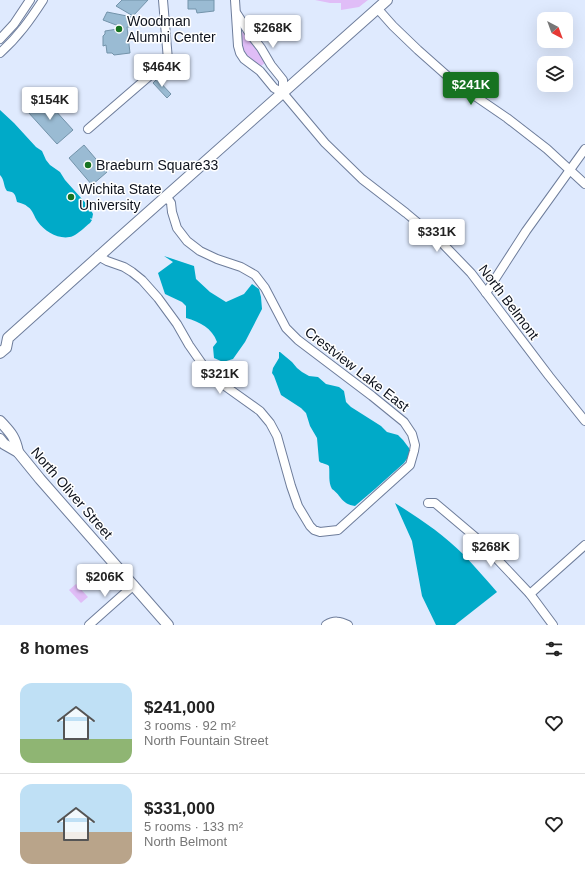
<!DOCTYPE html>
<meta charset="utf-8">
<style>
:root{--surface:#fff;--page:#f6f6f6;--text:#222;--muted:#767676;--line:#e0e0e0;--accent:#177321}
body{margin:0;font-family:Helvetica,sans-serif;background:var(--page);color:var(--text);height:100vh;display:flex;flex-direction:column;font-size:15px;white-space:nowrap}
*{box-sizing:border-box;margin:0}
p{font-size:13px;color:var(--muted)}
.icon{flex:none;width:22px;height:22px;fill:none;stroke:currentColor;stroke-width:2;stroke-linecap:round;stroke-linejoin:round}
.map{position:relative;height:625px;overflow:hidden}
.panel{display:flex;flex-direction:column;background:var(--surface);flex:1}
.panel>*{flex:none}
.needle{width:26px;rotate:139deg}
.buttons{position:absolute;left:537px;top:12px;display:grid;gap:8px}
.buttons a{display:grid;place-items:center;width:36px;height:36px;border-radius:8px;background:var(--surface);box-shadow:0 4px 16px #0002;font-size:20px}
.price{position:absolute;translate:-50% -34px;padding:0 9px;border-radius:4px;background:#fff;color:#222;font-size:13px;line-height:26px;filter:drop-shadow(0 1px 2px #0008)}
.price::after{content:'';position:absolute;left:50%;top:24px;width:12px;height:9px;margin-left:-6px;background:inherit;clip-path:polygon(0 0,100% 0,50% 100%)}
.price.active{background:var(--accent);color:#fff}
ul{padding:0;list-style:none}
li{display:flex;align-items:center;gap:12px;height:100px;padding:0 20px}
li+li{border-top:1px solid var(--line)}
li span{display:grid;place-items:center;flex:none;width:112px;height:80px;border-radius:12px;color:#555}
li>.icon{margin-inline-start:auto}
span .icon{width:48px;height:48px;fill:#fffc;stroke-width:1}
li b{font-size:17px}
h2{display:flex;justify-content:space-between;align-items:center;height:48px;padding:0 20px;font-size:17px}
.map>svg:first-child{display:block}
.green{fill:#e0bdf7}
.water{fill:#00aac8}
.building{fill:#9abbd3;stroke:#7393aa}
.lines{fill:none;stroke-linecap:round;stroke-linejoin:round}
.minor-casing{stroke:#6e7d9b;stroke-width:10}
.major-casing{stroke:#6e7d9b;stroke-width:12}
.minor{stroke:#fff;stroke-width:8}
.major{stroke:#fff;stroke-width:10}
.poi-dot{fill:#177321;stroke:#fff;stroke-width:1.5}
.labels{text-anchor:middle;dominant-baseline:central;stroke-width:3;stroke-linejoin:round;paint-order:stroke}
.poi-label{font-size:14px;fill:#0d121d;stroke:#fff;text-anchor:start}
.street-label{font-size:14px;fill:#0d121d;stroke:#fff}
</style>
<div class="map">
<svg width="585" height="625" viewBox="0 0 585 625">
<rect width="100%" height="100%" fill="#dfeafe"/>
<g class="green">
<polygon points="315,0 368,0 359,7 341,10 341,3 330,3"/>
<path d="M 242,32 L 244,33 L 259,53 L 265,63 L 261,66 C 244,53 242,55 241,33 Z"/>
<polygon points="76,584 88,597 81,603 69,590"/>
</g>
<g class="water">
<path d="M 0,110 L 14,123 L 36,147 L 42,151 L 46,160 L 50,165 L 60,172 L 65,180 L 90,208 L 93,214 L 92,219 L 91,218 L 90,219 L 92,220 L 90,223 C 86,226 78,234 73,236 C 61,241 45,232 38,222 C 34,217 33,210 28,207 C 25,204 20,203 17,202 C 15,194 15,192 7,191 C 3,186 5,180 0,175 Z"/>
<path d="M 164,256 L 194,266 L 196,279 L 210,292 L 226,302 L 244,294 L 252,284 L 259,289 L 261,297 L 262,309 L 245,342 L 233,359 L 223,362 L 214,358 L 213,347 L 217,342 C 212,328 200,322 186,318 L 186,306 L 182,302 L 165,294 L 158,273 L 173,262 Z"/>
<path d="M 279,352 L 280,352 L 292,362 L 297,368 L 302,372 L 309,376 L 318,377 L 326,384 L 339,387 L 344,391 L 346,402 L 351,407 L 381,426 L 387,432 L 398,435 L 403,440 L 409,448 L 410,452 L 409,456 L 404,463 L 375,489 L 355,506 C 341,504 342,496 332,489 C 328,482 330,474 329,466 C 326,463 321,464 319,461 L 317,438 L 310,426 L 306,413 L 301,408 L 281,395 L 274,376 L 272,373 L 273,368 L 279,358 Z"/>
<path d="M 395,503 C 419,518 443,534 464,555 C 475,567 486,579 497,592 L 455,625 L 436,625 L 422,596 L 412,541 Z"/>
</g>
<g class="building">
<polygon points="122,0 148,0 133,16 116,6"/>
<polygon points="188,0 214,0 214,11 197,13 196,9 188,9"/>
<polygon points="107,12 132,17 129,21 132,22 130,27 127,27 130,53 114,55 112,53 107,53 106,45 103,46 103,36 105,34 105,31 124,28 103,20"/>
<polygon points="157,79 171,94 167,98 153,83"/>
<polygon points="44,98 73,130 57,144 28,112"/>
<polygon points="84,145 107,172 92,185 69,158"/>
</g>
<g class="lines">
<g class="minor-casing">
<g id="minor">
<polyline points="235,0 238,46 240,53 244,59 260,71 274,88 283,93 325,143 362,179 406,213 442,243 471,273 549,376 585,421"/>
<polyline points="377,8 393,26 418,50 453,81 507,118 547,149 585,184"/>
<polyline points="237,14 250,34 261,48 271,65 283,80 283,93"/>
<polyline points="0,39 14,24 30,0"/>
<path d="M 0,53 C 18,37 30,20 43,0"/>
<polyline points="88,129 168,60 163,0"/>
<polyline points="98,256 107,261 124,267 132,272 142,280 158,298 177,324 189,345 205,368 225,386 260,411 270,423 277,436 291,486 298,506 310,526 314,530 320,532 338,530 410,465 414,451 415,445 412,434 404,422 372,396 298,340 286,328 265,288 255,275 241,267 217,259 200,251 187,241 177,228 172,212 171,203 166,196"/>
<polyline points="486,293 526,231 585,149"/>
<polyline points="428,503 435,503 480,541 530,594 553,625"/>
<polyline points="530,594 585,545"/>
<polyline points="89,625 134,585"/>
<path d="M 326,625 C 334,620 340,621 348,625"/>
</g>
</g>
<g class="major-casing">
<g id="major">
<polyline points="0,353 6,348 8,338 116,241 387,0"/>
<path d="M 0,421 C 10,432 15,436 18,452"/>
<polyline points="0,439 4,444 18,452 40,479 168,625"/>
</g>
</g>
<use href="#minor" class="minor"/>
<use href="#major" class="major"/>
</g>
<g class="poi-dot">
<circle cx="119" cy="29" r="4"/>
<circle cx="88" cy="165" r="4"/>
<circle cx="71" cy="197" r="4"/>
</g>
<g class="labels">
<g class="poi-label">
<text x="127" y="21">Woodman<tspan x="127" dy="16">Alumni Center</tspan></text>
<text x="96" y="165">Braeburn Square33</text>
<text x="79" y="189">Wichita State<tspan x="79" dy="16">University</tspan></text>
</g>
<g class="street-label">
<text transform="translate(509 302) rotate(53)">North Belmont</text>
<text transform="translate(357 369) rotate(38)">Crestview Lake East</text>
<text transform="translate(72 493) rotate(49)">North Oliver Street</text>
</g>
</g>
</svg>
<div class="buttons">
<a><svg class="needle" viewBox="-14 -14 28 28"><path d="M0-13l5 13h-10z" fill="#e53935"/><path d="M0 13l5-13h-10z" fill="#767676"/></svg></a>
<a><svg class="icon" aria-label="layers" viewBox="0 0 24 24"><path d="M12 4l9 5-9 5-9-5zM3 14l9 5 9-5"/></svg></a>
</div>
<b class="price" style="left:273px;top:49px">$268K</b>
<b class="price" style="left:162px;top:88px">$464K</b>
<b class="price active" style="left:471px;top:106px">$241K</b>
<b class="price" style="left:50px;top:121px">$154K</b>
<b class="price" style="left:437px;top:253px">$331K</b>
<b class="price" style="left:220px;top:395px">$321K</b>
<b class="price" style="left:491px;top:568px">$268K</b>
<b class="price" style="left:105px;top:598px">$206K</b>
</div>
<section class="panel">
<h2>8 homes<svg class="icon" aria-label="filters" viewBox="0 0 24 24"><path d="M4 7h16M4 17h16"/><circle cx="9" cy="7" r="2"/><circle cx="15" cy="17" r="2"/></svg></h2>
<ul>
<li><span style="background:linear-gradient(#bfe0f5 70%,#8fb573 0)"><svg class="icon" aria-label="home" viewBox="0 0 24 24"><path d="M3 11l9-7 9 7M6 9v11h12V9"/></svg></span><div><b>$241,000</b><p>3 rooms · 92 m²</p><p>North Fountain Street</p></div><svg class="icon" aria-label="heart" viewBox="0 0 24 24"><path d="M12 20l-8-8c-3-5 5-10 8-4 3-6 11-1 8 4z"/></svg></li>
<li><span style="background:linear-gradient(#bfe0f5 60%,#b9a48a 0)"><svg class="icon" aria-label="home" viewBox="0 0 24 24"><path d="M3 11l9-7 9 7M6 9v11h12V9"/></svg></span><div><b>$331,000</b><p>5 rooms · 133 m²</p><p>North Belmont</p></div><svg class="icon" aria-label="heart" viewBox="0 0 24 24"><path d="M12 20l-8-8c-3-5 5-10 8-4 3-6 11-1 8 4z"/></svg></li>
</ul>
</section>
